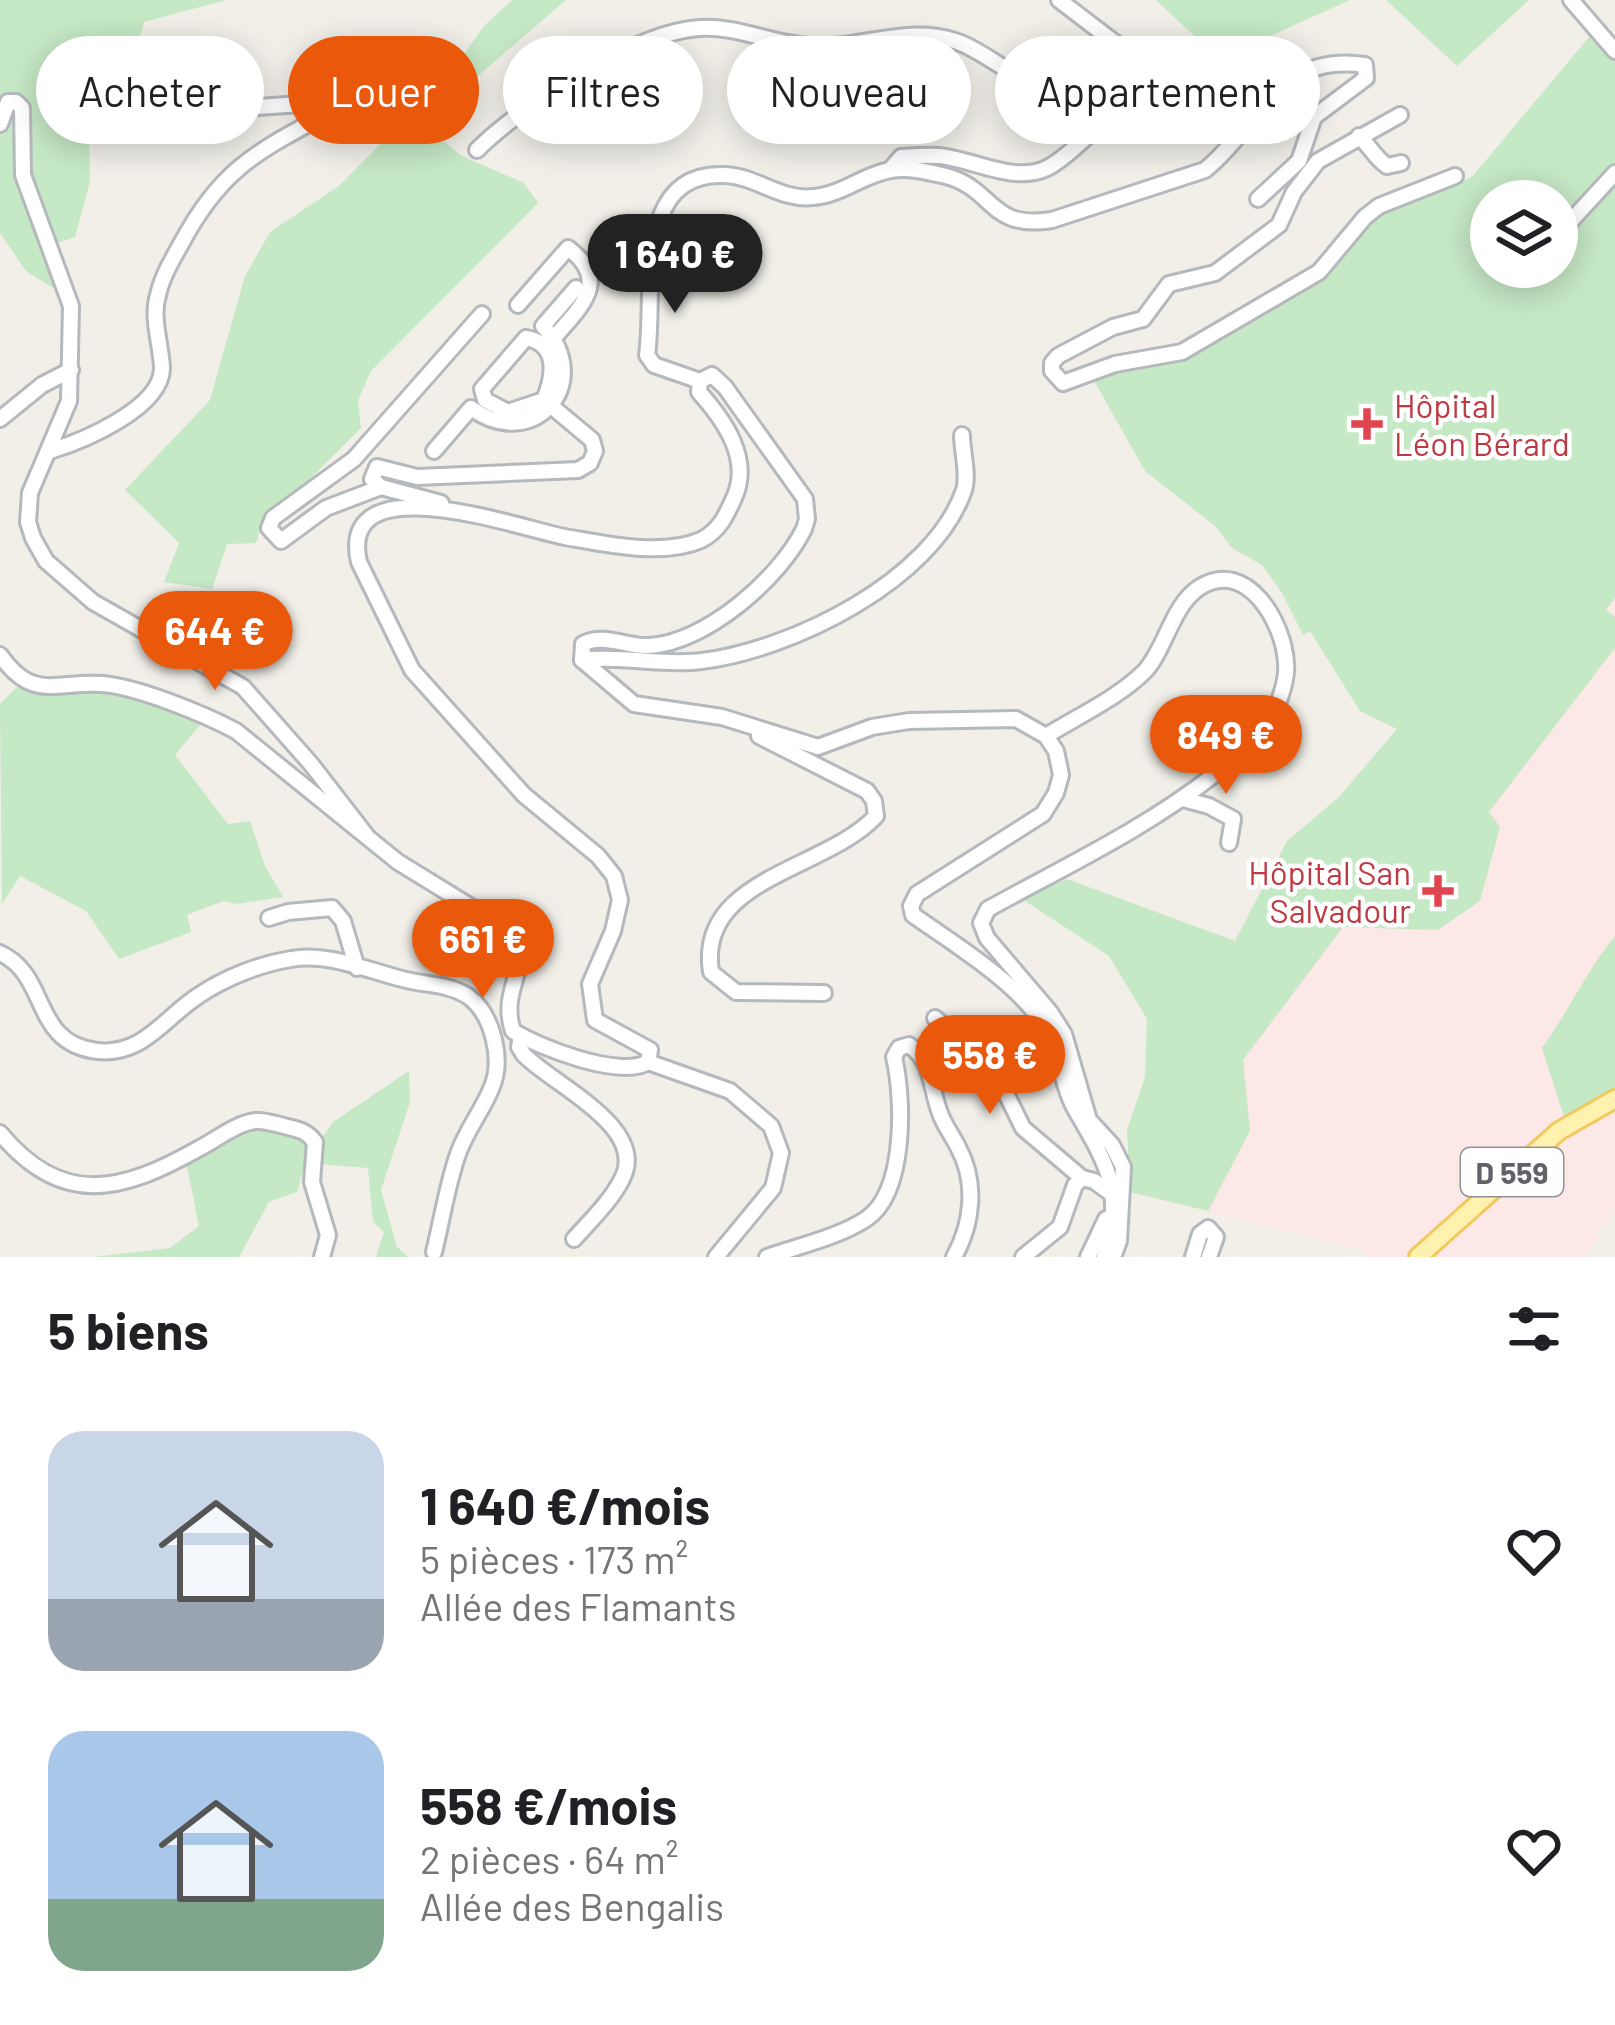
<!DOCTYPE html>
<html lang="fr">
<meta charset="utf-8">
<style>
:root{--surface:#fff;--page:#f6f6f6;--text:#202124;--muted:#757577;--accent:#ea580c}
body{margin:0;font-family:Barlow,sans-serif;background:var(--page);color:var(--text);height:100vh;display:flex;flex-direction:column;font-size:45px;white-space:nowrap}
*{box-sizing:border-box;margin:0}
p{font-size:39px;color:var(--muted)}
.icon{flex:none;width:66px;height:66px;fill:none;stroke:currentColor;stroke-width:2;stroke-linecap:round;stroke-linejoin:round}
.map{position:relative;height:1257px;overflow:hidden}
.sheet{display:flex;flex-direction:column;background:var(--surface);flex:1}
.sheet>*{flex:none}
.banner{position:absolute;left:36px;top:36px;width:1545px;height:108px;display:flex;gap:24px}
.buttons{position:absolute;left:1470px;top:180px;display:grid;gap:24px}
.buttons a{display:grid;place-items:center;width:108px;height:108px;border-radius:50%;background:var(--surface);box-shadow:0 6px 30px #0003;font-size:60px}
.price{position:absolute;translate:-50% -102px;padding:0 27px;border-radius:42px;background:var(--accent);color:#fff;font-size:39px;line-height:78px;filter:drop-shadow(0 3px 6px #0008)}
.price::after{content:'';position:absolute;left:50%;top:72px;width:36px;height:27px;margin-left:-18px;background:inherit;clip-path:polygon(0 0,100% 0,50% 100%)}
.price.current{background:#222;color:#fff}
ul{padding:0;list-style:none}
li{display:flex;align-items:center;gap:36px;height:300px;padding:0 48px}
li span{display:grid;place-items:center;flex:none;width:336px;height:240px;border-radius:36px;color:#555}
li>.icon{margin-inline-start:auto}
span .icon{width:144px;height:144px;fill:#fffc;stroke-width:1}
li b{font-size:51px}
h2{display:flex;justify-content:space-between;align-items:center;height:144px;padding:0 48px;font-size:51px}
.pill{padding:0 42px;border-radius:54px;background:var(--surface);box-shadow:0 6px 30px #0003;font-size:42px;line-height:108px}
.pill.current{background:var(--accent);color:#fff}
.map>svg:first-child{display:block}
.medical{fill:#fce8e6}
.green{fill:#c5e8c5;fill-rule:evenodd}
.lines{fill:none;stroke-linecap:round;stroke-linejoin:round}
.minor-casing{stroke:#b5b8bc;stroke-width:20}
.major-casing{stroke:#f2c960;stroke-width:22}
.minor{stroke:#fff;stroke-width:14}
.major{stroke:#fff2af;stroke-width:16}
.health-dot{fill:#e0444e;stroke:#fff;stroke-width:4.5}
.labels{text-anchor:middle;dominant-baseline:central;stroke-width:9;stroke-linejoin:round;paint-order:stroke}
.shield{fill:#fff;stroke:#8f9295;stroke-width:3}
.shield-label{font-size:30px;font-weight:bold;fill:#5f6368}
.health-label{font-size:33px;fill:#be3a42;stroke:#fff;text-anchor:start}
</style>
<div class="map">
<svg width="1615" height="1257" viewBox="0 0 1615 1257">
<rect width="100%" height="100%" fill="#f1efe8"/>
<polygon class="medical" points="1615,178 1615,1211 1596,1233 1600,1237 1585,1257 1370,1257 1362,1250 1130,1192 1127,1130 1235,942 1287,841 1338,798 1397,729 1360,711 1310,631 1303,635 1282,593 1262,565 1232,548 1215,526 1145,471 1491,266 1557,267"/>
<g class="green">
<path d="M 0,0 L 226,0 L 144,22 C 134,63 120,73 88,99 L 90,181 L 75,237 L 41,248 L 58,291 L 26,271 L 0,233 Z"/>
<polygon points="512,0 566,0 466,86 453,70 484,26"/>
<polygon points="1156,0 1350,0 1219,59"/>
<polygon points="1386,0 1529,0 1457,66"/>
<path d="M 1595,30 L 1615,57 L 1615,598 L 1606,610 L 1615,617 L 1615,648 L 1489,812 L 1500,827 L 1480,901 L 1438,930 L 1343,927 L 1243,1060 L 1250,1131 L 1208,1211 L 1130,1192 L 1127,1130 L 1145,1077 L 1147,1019 L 1109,956 L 1022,899 L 1067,879 L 1235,941 L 1287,841 L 1338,798 L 1397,729 L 1360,711 L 1310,631 L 1303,635 L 1282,593 L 1262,565 L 1232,548 L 1215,526 L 1145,471 L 1092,377 L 1167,364 L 1322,277 L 1374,216 L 1472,177 ZM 1491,201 L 1557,201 L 1557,267 L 1491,267 Z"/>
<polygon points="412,112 460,155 524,183 538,203 371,371 358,400 361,428 310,479 265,514 256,543 227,544 212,589 164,582 179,543 125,490 210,400 245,276 270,232 339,186"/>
<polygon points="20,684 111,691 204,720 175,755 228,824 250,821 265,866 283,897 237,904 223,901 187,915 191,932 119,959 86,911 20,876 2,904 0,704"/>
<path d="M 1615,936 L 1615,1088 L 1565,1120 L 1542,1048 C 1569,1011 1586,971 1615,936 Z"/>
<polygon points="409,1071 410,1102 381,1190 397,1247 408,1257 376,1257 384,1232 373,1222 368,1168 320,1164 323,1137 333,1122"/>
<polygon points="257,1126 304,1139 308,1153 297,1192 269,1202 239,1257 94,1257 170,1248 199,1226 186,1161"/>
</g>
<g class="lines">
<g class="minor-casing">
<g id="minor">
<polyline points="1571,0 1615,51"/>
<polyline points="345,101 392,63"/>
<polyline points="1400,115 1318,161 1294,192 1279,225 1215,273 1169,284 1143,319 1113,327 1058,356 1052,363 1052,371 1063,383 1115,364 1182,352 1319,272 1365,217 1379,206 1455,176"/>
<polyline points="0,124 8,102 16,102 22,108 23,175 71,306 69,401 30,493 28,522 33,538 46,561 93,602 243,687 311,764 366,835"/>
<path d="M 1359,136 C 1369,145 1376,159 1387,166 L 1401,163"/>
<path d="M 477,150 C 520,106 638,31 700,28 C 738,26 772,44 809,46 C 859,50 905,25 955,41 C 988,51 1038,100 1070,94 C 1093,89 1113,66 1129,51"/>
<path d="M 890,170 L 901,157 C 914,156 927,155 939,156 C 973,159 1014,184 1047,168 C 1069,157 1085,135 1106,122 C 1125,109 1144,102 1151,78 L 1144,65 L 1059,0"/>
<polyline points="1557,236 1615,173"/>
<path d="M 518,305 L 568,248 C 612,281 580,307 554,338"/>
<path d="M 700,381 L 654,365 L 647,355 C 656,296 631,171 725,175 C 756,176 781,201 813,197 C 842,195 864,174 891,170 C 909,167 929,172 946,176 C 995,189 988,230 1052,220 L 1205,170 C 1261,124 1277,52 1365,65 L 1366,78 L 1314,117 L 1299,161 L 1258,199"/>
<polyline points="0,419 42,385 71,370"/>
<path d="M 50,451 C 83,441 162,408 162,368 C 161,344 151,318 158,295 C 162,277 172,260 181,244 C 223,165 261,150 336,109 L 345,101 L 345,94 L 336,90 L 301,104 L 229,109 L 177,130 L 169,126"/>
<path d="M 434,451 L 471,408 C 533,454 596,383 543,326 L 576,288"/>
<polyline points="381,487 326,508 281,541 269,528 273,518 354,459 482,314"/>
<path d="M 441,503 L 381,487 L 372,479 L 377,467 L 417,477 L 578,470 L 590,463 L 595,451 L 592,440 L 544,400 C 554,376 559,344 526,338 L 482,389 L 485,400 L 508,412 L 544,400"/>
<path d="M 0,655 C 33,702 56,681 101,684 C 136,686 204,714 236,731 L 398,862 L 520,937 C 527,969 500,994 513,1031 C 540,1048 621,1079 648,1062"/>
<path d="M 582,660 L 583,644 C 602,633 628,647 648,646 C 705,644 780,578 804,529 L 807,519 L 805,499 L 725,387 L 712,375 L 700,381 L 699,392 C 724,420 752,459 734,498 C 726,516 719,531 701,540 C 662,557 605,544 565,537 C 525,530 336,461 359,562 L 412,670 L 524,795 L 598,856 L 614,876 L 620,900 L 613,931 L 590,984 L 595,1020 L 650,1050 L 648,1062"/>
<path d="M 582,660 L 634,704 L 722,717 L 818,747 L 872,727 L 909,721 L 1016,719 L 1046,736 L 1056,751 L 1061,775 L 1056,793 L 1043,814 L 917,894 L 911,906 L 913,915 C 954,944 1022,985 1047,1030 C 1061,1054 1061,1085 1075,1109 C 1106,1163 1126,1191 1104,1257"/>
<path d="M 582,660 C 623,655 661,666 702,661 C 791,650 933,581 964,490 C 969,475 962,452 962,435"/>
<path d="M 759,736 L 867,791 L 874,801 L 876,816 C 826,870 696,878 711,972 L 736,992 L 824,993"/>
<path d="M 1046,736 C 1078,716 1118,698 1145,671 C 1166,648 1172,605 1200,587 C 1247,558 1284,623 1286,663 C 1288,683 1275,715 1263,732 C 1251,748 1232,761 1215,774 C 1145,829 1066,866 988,909 L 981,923 L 987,938 L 1050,1012 L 1064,1034 L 1089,1120 L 1112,1145 L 1123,1167 L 1119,1241 L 1113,1257"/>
<polyline points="1183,799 1209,806 1233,819 1229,843"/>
<polyline points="269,918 288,912 332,908 343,921 357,968"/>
<path d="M 0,953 C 50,976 31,1043 97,1051 C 143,1056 164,1018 198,996 C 224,978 260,964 291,959 C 332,951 376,975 416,982 C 434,985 453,986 469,997 C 493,1015 504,1061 491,1089 C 482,1111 466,1131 458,1154 C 447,1185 442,1220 434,1252"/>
<polyline points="935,1018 993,1067 1023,1128 1082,1178 1094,1181 1112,1194"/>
<path d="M 521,1036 L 519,1047 L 524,1055 C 555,1086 649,1128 622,1179 C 611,1201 591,1220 574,1239"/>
<polyline points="648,1062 730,1091 771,1126 781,1153 773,1188 716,1257"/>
<path d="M 0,1133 C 62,1208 122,1192 198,1149 C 216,1140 236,1123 256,1121 C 265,1120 275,1124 284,1126 C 298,1130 306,1130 315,1142 L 312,1182 L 328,1235 L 322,1257"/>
<path d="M 767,1257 C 798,1246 839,1237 866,1219 C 906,1193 904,1099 894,1057 L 899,1048 L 909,1045 C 934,1063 930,1088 940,1113 C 944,1125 952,1135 958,1147 C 977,1182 973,1223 954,1257"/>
<polyline points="1023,1257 1060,1227 1075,1185 1082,1178"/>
<polyline points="1088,1257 1106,1219"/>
<polyline points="1193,1257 1200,1234 1208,1228 1216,1237 1209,1257"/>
</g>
</g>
<g class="major-casing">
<polyline id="major" points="1418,1257 1559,1131 1615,1099"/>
</g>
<use href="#minor" class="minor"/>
<use href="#major" class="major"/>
</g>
<g class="health-dot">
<path d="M1361 406h12v12h12v12h-12v12h-12v-12h-12v-12h12z"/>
<path d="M1432 873h12v12h12v12h-12v12h-12v-12h-12v-12h12z"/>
</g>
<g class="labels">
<rect class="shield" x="1461" y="1148" width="102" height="48" rx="9"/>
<g class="shield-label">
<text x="1512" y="1172">D 559</text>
</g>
<g class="health-label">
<text x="1394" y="405">Hôpital<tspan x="1394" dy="38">Léon Bérard</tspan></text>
<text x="1411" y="872" text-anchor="end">Hôpital San<tspan x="1411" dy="38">Salvadour</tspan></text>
</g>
</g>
</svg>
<div class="buttons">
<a><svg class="icon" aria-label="layers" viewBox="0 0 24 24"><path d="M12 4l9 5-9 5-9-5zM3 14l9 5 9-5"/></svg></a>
</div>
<b class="price current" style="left:675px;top:316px">1 640 €</b>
<b class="price" style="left:215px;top:693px">644 €</b>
<b class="price" style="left:1226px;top:797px">849 €</b>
<b class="price" style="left:483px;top:1001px">661 €</b>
<b class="price" style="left:990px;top:1117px">558 €</b>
<div class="banner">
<a class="pill">Acheter</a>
<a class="pill current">Louer</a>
<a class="pill">Filtres</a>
<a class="pill">Nouveau</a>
<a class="pill">Appartement</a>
</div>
</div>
<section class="sheet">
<h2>5 biens<svg class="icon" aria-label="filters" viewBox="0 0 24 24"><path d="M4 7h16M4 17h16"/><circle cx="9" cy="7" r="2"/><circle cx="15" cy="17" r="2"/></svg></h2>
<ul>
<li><span style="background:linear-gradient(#c9d6e8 70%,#9aa5b1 0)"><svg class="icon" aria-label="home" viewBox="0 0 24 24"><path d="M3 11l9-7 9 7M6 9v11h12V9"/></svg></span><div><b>1 640 €/mois</b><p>5 pièces · 173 m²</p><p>Allée des Flamants</p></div><svg class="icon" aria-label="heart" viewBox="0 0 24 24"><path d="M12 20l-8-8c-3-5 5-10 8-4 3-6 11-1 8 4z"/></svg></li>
<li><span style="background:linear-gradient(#a9c7e8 70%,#7fa58c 0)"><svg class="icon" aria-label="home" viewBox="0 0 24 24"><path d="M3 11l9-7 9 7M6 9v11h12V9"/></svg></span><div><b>558 €/mois</b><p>2 pièces · 64 m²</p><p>Allée des Bengalis</p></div><svg class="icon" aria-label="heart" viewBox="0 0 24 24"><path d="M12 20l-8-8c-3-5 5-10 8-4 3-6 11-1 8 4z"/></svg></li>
</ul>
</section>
